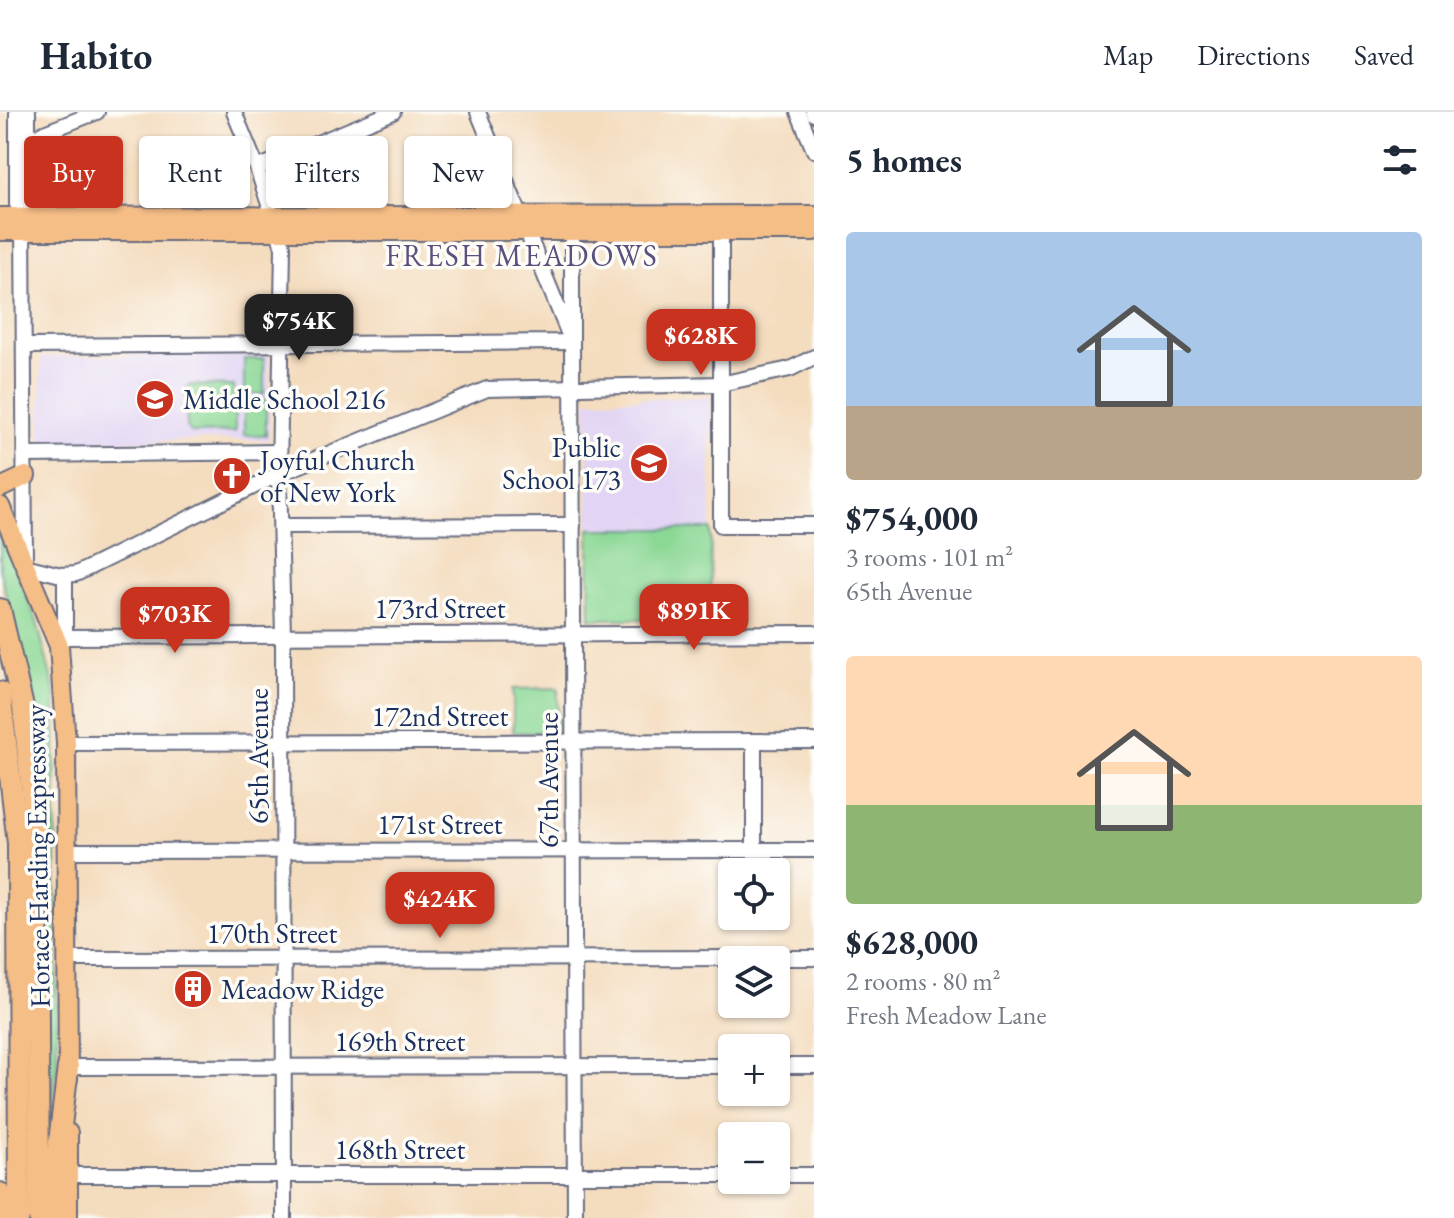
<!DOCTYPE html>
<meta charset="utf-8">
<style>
:root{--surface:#fff;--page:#f2f2f3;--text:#1f2937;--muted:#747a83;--line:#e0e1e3;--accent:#c8321e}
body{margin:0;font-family:"EB Garamond",serif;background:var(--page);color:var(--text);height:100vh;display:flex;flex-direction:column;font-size:30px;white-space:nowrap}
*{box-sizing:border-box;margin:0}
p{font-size:26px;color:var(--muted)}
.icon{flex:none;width:44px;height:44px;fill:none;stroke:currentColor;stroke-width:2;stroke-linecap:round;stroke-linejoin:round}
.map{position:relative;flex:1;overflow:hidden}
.details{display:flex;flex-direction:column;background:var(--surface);width:640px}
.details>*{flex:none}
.top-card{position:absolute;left:24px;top:24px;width:670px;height:72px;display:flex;gap:16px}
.tools{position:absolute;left:718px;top:746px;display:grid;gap:16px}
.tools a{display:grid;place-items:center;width:72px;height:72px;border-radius:8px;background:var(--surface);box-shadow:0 2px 6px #0004;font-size:40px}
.price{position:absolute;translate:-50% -68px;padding:0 18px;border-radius:16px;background:var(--accent);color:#fff;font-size:26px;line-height:52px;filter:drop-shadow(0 2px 4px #0008)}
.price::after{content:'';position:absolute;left:50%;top:48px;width:24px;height:18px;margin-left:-12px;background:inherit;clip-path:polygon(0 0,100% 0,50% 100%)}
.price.selected{background:#222;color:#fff}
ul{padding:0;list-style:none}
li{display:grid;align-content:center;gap:16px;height:424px;padding:0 32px}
li span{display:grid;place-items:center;height:248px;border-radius:8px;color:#555}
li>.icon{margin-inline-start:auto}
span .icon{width:144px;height:144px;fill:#fffc;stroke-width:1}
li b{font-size:34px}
h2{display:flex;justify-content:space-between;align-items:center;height:96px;padding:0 32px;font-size:34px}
.pill{padding:0 28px;border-radius:8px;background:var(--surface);box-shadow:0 2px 6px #0004;font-size:28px;line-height:72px}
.pill.selected{background:var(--accent);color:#fff}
header{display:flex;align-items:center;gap:48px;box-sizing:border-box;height:112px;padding:0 40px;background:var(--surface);border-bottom:2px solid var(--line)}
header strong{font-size:38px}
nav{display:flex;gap:44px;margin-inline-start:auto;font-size:28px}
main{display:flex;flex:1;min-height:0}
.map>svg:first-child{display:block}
.built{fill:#e1d4f4}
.green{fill:#8bd895;stroke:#53847a;stroke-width:2}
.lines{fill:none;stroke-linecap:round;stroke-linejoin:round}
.minor-casing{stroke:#676c80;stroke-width:18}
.major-casing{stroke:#676c80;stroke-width:22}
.highway-casing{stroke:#676c80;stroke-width:24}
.minor{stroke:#fff;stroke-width:14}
.major{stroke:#f6be87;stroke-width:18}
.highway{stroke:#f6be87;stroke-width:20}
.labels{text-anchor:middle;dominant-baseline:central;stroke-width:7;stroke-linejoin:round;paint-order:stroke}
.poi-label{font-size:28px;fill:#1b2f5e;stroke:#fdfcf7;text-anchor:start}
.street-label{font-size:28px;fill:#1b2f5e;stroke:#fdfcf7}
.neighbourhood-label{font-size:30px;letter-spacing:2px;fill:#5b507e;stroke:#fdfcf7}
</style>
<header>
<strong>Habito</strong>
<nav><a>Map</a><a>Directions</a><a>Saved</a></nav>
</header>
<main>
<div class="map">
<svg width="814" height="1106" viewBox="0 0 814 1106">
<rect width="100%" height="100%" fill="#fdfcf7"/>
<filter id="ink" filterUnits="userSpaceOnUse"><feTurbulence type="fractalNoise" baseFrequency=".0125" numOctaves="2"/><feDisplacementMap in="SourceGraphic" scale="16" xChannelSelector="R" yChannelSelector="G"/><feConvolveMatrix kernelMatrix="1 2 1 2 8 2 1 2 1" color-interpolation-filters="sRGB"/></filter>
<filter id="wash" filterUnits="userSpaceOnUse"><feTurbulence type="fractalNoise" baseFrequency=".006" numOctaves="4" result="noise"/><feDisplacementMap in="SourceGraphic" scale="32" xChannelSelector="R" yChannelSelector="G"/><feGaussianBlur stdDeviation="1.8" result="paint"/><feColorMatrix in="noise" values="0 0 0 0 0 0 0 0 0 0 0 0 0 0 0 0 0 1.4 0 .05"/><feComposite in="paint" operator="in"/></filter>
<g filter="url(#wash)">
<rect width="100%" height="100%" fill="#f4dcbe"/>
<g class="built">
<polygon points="133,243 269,244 269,328 41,329 41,245"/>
<polygon points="710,285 711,417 589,417 587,288"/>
</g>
<g class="green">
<rect x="244" y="247" width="20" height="35"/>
<polygon points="190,273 234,274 235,320 192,321 187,315 186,277"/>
<rect x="244" y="287" width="22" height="36"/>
<polygon points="0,417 37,510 55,581 57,954 49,1018 45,1024 43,684 22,547 0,460"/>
<polygon points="589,417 711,417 710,507 590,507"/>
<polygon points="558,576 558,621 513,620 513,577"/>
</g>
</g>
<g filter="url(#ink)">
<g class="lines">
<g class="minor-casing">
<g id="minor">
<polyline points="17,0 17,92 23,103"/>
<polyline points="28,0 28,93 23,103 25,454 61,463 76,462 279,362 487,277 720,272 790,257 814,245"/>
<polyline points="234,0 257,56 283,135 279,362 283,522 284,1106"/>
<polyline points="478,0 572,230 575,1106"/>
<polyline points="798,0 814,38"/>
<polyline points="813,0 814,2"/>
<polyline points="21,30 97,0"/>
<polyline points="257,56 393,0"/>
<polyline points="721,111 721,413 814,413"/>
<polyline points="25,234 572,230 572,118"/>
<polyline points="26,343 279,340"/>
<polyline points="282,414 573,413"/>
<polyline points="65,525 814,521"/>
<polyline points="59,533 65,525 65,463"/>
<polyline points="754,629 754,737"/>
<polyline points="66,631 814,629"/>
<polyline points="67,739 814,738"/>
<polyline points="67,847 814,846"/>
<polyline points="776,954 814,954"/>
<polyline points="68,955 732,954"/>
<polyline points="68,1063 732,1063"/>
<polyline points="776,1063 814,1063"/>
</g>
</g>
<g class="major-casing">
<g id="major">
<polyline points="0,105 814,103"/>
<polyline points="0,119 814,119"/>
<polyline points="0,376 26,364"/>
<polyline points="0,394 59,534 66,631 68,967"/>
<polyline points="68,1021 68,1106"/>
</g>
</g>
<g class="highway-casing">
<g id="highway">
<polyline points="0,497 23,595 37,729 39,1106"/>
<polyline points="0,580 18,731 19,1106"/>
<polyline points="0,1081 4,1106"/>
<polyline points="50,1106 68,955"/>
</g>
</g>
<use href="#minor" class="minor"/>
<use href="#major" class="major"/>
<use href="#highway" class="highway"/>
</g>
</g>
<defs>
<g id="school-disc" transform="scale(2)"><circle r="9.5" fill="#c8321e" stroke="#fdfcf7"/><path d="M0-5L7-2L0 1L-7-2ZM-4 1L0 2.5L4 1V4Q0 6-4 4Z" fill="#fff"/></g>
<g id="church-disc" transform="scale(2)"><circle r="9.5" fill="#c8321e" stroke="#fdfcf7"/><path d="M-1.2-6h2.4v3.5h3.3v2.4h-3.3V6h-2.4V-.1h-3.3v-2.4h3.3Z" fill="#fff"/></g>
<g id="building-disc" transform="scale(2)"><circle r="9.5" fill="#c8321e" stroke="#fdfcf7"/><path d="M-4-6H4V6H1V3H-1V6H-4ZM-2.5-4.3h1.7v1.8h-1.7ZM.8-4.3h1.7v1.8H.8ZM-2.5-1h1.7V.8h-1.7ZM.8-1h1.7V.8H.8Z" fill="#fff"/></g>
</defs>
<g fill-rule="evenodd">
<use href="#school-disc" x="155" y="287"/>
<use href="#school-disc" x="649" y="351"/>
<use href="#church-disc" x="232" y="364"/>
<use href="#building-disc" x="193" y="877"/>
</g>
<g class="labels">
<g class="poi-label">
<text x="183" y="287">Middle School 216</text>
<text x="621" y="335" text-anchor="end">Public<tspan x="621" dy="32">School 173</tspan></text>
<text x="260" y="348">Joyful Church<tspan x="260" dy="32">of New York</tspan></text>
<text x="221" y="877">Meadow Ridge</text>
</g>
<g class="street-label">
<text x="440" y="496">173rd Street</text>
<text x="440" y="604">172nd Street</text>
<text transform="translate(258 644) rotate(-90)">65th Avenue</text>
<text transform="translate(548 668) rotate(-90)">67th Avenue</text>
<text x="440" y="712">171st Street</text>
<text transform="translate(37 744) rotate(-91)">Horace Harding Expressway</text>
<text x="272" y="821">170th Street</text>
<text x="400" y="929">169th Street</text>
<text x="400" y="1037">168th Street</text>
</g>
<g class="neighbourhood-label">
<text x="522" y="143">FRESH MEADOWS</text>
</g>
</g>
</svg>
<div class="tools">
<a><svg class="icon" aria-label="locate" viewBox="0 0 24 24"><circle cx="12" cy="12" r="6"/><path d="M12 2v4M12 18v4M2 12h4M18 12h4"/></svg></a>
<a><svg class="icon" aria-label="layers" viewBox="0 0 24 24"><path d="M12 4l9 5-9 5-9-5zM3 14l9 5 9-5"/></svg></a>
<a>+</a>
<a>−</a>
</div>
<b class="price selected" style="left:299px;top:250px">$754K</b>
<b class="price" style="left:701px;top:265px">$628K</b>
<b class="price" style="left:694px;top:540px">$891K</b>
<b class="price" style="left:175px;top:543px">$703K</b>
<b class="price" style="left:440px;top:828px">$424K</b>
<div class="top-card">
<a class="pill selected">Buy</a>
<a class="pill">Rent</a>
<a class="pill">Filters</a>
<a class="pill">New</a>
</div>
</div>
<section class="details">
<h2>5 homes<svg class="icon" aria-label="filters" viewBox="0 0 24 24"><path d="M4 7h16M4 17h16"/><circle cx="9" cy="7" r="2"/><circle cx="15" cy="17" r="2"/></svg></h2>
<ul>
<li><span style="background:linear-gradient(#a9c7e8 70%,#b9a48a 0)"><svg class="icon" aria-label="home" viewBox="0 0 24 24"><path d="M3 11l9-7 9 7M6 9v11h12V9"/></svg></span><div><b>$754,000</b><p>3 rooms · 101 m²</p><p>65th Avenue</p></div></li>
<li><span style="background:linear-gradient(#ffd9b3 60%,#8fb573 0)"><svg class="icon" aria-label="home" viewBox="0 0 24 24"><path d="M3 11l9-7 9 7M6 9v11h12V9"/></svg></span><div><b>$628,000</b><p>2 rooms · 80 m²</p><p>Fresh Meadow Lane</p></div></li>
</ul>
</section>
</main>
